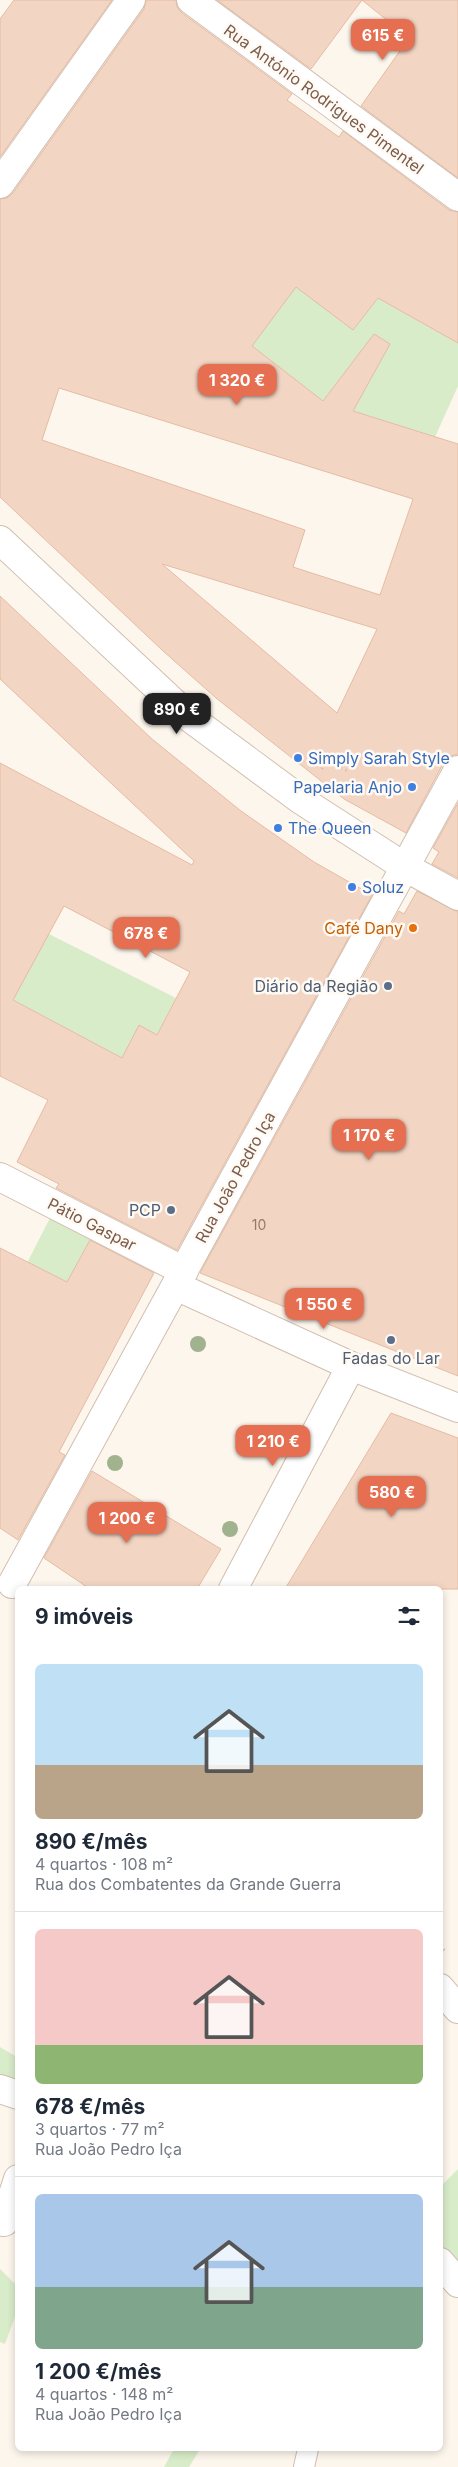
<!DOCTYPE html>
<html lang="pt">
<meta charset="utf-8">
<style>
:root{--surface:#fff;--page:#f6f6f7;--text:#1f2937;--muted:#747a83;--line:#e0e1e3;--accent:#e76f51}
body{margin:0;font-family:Inter,sans-serif;background:var(--page);color:var(--text);height:100vh;display:flex;flex-direction:column;font-size:19px;white-space:nowrap}
*{box-sizing:border-box;margin:0}
p{font-size:16px;color:var(--muted)}
.icon{flex:none;width:28px;height:28px;fill:none;stroke:currentColor;stroke-width:2;stroke-linecap:round;stroke-linejoin:round}
.map{position:relative;flex:1;overflow:hidden}
.details{position:absolute;left:15px;top:1586px;width:428px;height:865px;display:flex;flex-direction:column;background:var(--surface);border-radius:8px;box-shadow:0 2px 8px #0003}
.details>*{flex:none}
.price{position:absolute;translate:-50% -42px;padding:0 11px;border-radius:10px;background:var(--accent);color:#fff;font-size:16px;line-height:32px;filter:drop-shadow(0 1px 2px #0008)}
.price::after{content:'';position:absolute;left:50%;top:30px;width:15px;height:11px;margin-left:-8px;background:inherit;clip-path:polygon(0 0,100% 0,50% 100%)}
.price.active{background:#222;color:#fff}
ul{padding:0;list-style:none}
li{display:grid;align-content:center;gap:10px;height:265px;padding:0 20px}
li+li{border-top:1px solid var(--line)}
li span{display:grid;place-items:center;height:155px;border-radius:8px;color:#555}
li>.icon{margin-inline-start:auto}
span .icon{width:90px;height:90px;fill:#fffc;stroke-width:1}
li b{font-size:21px}
h2{display:flex;justify-content:space-between;align-items:center;height:60px;padding:0 20px;font-size:21px}
.map>svg:first-child{display:block}
.green{fill:#d8ecc9}
.building{fill:#f3d5c3;stroke:#e6bba3;fill-rule:evenodd}
.lines{fill:none;stroke-linecap:round;stroke-linejoin:round}
.lane-casing{stroke:#d1beb0;stroke-width:22}
.street-casing{stroke:#d1beb0;stroke-width:30}
.path{stroke:#d9b8a5;stroke-width:3;stroke-dasharray:1 4;stroke-linecap:butt}
.lane{stroke:#fff;stroke-width:20}
.street{stroke:#fff;stroke-width:28}
.tree{fill:#a0b28e}
.shop-dot{fill:#3f7fe0;stroke:#fffaf3;stroke-width:2}
.food-dot{fill:#e8710a;stroke:#fffaf3;stroke-width:2}
.service-dot{fill:#5c6f8a;stroke:#fffaf3;stroke-width:2}
.labels{text-anchor:middle;dominant-baseline:central;stroke-width:5;stroke-linejoin:round;paint-order:stroke}
.number-label{font-size:14px;fill:#987a6a}
.street-label{font-size:16px;fill:#7a5c4d;stroke:#fffaf3}
.shop-label{font-size:16px;fill:#366cbe;stroke:#fffaf3;text-anchor:start}
.food-label{font-size:16px;fill:#c56008;stroke:#fffaf3;text-anchor:end}
.service-label{font-size:16px;fill:#4e5e75;stroke:#fffaf3;text-anchor:end}
</style>
<div class="map">
<svg width="458" height="2467" viewBox="0 0 458 2467">
<rect width="100%" height="100%" fill="#fdf6ec"/>
<g class="green">
<polygon points="403,267 427,285 409,315 458,343 458,386 435,437 353,411 375,371 356,358 322,402 252,346 231,294 304,276 315,300 353,330"/>
<polygon points="49,934 176,998 157,1035 139,1026 122,1058 0,993 0,951"/>
<polygon points="52,1214 93,1234 49,1315 0,1311 27,1263"/>
<polygon points="0,2047 17,2057 17,2084 0,2079"/>
<polygon points="458,2169 458,2263 440,2244 440,2187"/>
<polygon points="0,2269 17,2286 17,2311 5,2344 0,2342"/>
<polygon points="174,2449 200,2449 189,2467 164,2467"/>
</g>
<g class="building">
<polygon points="14,0 112,0 0,157 0,19"/>
<path d="M 146,0 L 176,0 L 177,7 L 182,13 L 292,94 L 287,100 L 339,137 L 343,131 L 449,210 L 458,212 L 458,343 L 378,298 L 353,330 L 296,287 L 252,346 L 323,401 L 374,334 L 390,344 L 353,411 L 458,444 L 458,754 L 450,756 L 444,762 L 406,833 L 344,799 L 216,698 L 162,650 L 0,497 L 0,199 L 7,198 L 13,193 L 144,9 ZM 59,388 L 413,499 L 380,595 L 293,567 L 305,530 L 42,440 ZM 162,564 L 377,629 L 337,713 Z"/>
<polygon points="217,0 458,0 458,178 361,106 409,38 362,0 311,69"/>
<path d="M 0,596 L 152,739 L 241,811 L 314,862 L 372,895 L 177,1250 L 56,1188 L 59,1184 L 17,1162 L 48,1100 L 0,1076 L 0,763 L 192,865 L 194,861 L 0,679 ZM 64,906 L 190,972 L 157,1035 L 139,1025 L 122,1058 L 13,1000 Z"/>
<polygon points="458,803 458,878 432,864 439,852 433,848"/>
<polygon points="417,891 458,912 458,1376 200,1273 399,911 404,914"/>
<polygon points="90,1240 154,1273 59,1452 65,1455 18,1540 0,1528 0,1248 67,1282"/>
<polygon points="391,1413 458,1438 458,1589 285,1589"/>
<polygon points="92,1471 221,1549 197,1589 90,1589 44,1558"/>
</g>
<g class="lines">
<g class="lane-casing">
<polyline id="lane" points="304,2467 308,2449"/>
</g>
<g class="street-casing">
<g id="street">
<polyline points="191,0 458,197"/>
<polyline points="0,184 131,0"/>
<polyline points="0,540 190,718 301,800 405,867 458,896"/>
<polyline points="0,1177 184,1271"/>
<polyline points="176,1286 351,1366 458,1408"/>
<polyline points="12,1584 458,770"/>
<polyline points="233,1589 351,1366"/>
<polyline points="440,1988 458,2009"/>
<polyline points="0,2089 18,2095"/>
<polyline points="4,2222 18,2179"/>
<polyline points="440,2262 458,2283"/>
</g>
</g>
<g class="path">
<polyline points="322,769 327,761 348,771"/>
<polyline points="440,1946 447,1953"/>
</g>
<use href="#lane" class="lane"/>
<use href="#street" class="street"/>
</g>
<g class="tree">
<circle cx="198" cy="1344" r="8"/>
<circle cx="115" cy="1463" r="8"/>
<circle cx="230" cy="1529" r="8"/>
</g>
<g class="shop-dot">
<circle cx="298" cy="758" r="5"/>
<circle cx="412" cy="787" r="5"/>
<circle cx="278" cy="828" r="5"/>
<circle cx="352" cy="887" r="5"/>
</g>
<circle class="food-dot" cx="413" cy="928" r="5"/>
<g class="service-dot">
<circle cx="388" cy="986" r="5"/>
<circle cx="171" cy="1210" r="5"/>
<circle cx="391" cy="1340" r="5"/>
</g>
<g class="labels">
<g class="number-label">
<text x="259" y="1224">10</text>
</g>
<g class="street-label">
<text transform="translate(324 99) rotate(36)">Rua António Rodrigues Pimentel</text>
<text transform="translate(235 1177) rotate(-61)">Rua João Pedro Iça</text>
<text transform="translate(92 1224) rotate(27)">Pátio Gaspar</text>
</g>
<g class="shop-label">
<text x="308" y="758">Simply Sarah Style</text>
<text x="402" y="787" text-anchor="end">Papelaria Anjo</text>
<text x="288" y="828">The Queen</text>
<text x="362" y="887">Soluz</text>
</g>
<g class="food-label">
<text x="403" y="928">Café Dany</text>
</g>
<g class="service-label">
<text x="378" y="986">Diário da Região</text>
<text x="161" y="1210">PCP</text>
<text x="391" y="1358" text-anchor="middle">Fadas do Lar</text>
</g>
</g>
</svg>
<b class="price" style="left:383px;top:61px">615 €</b>
<b class="price" style="left:237px;top:406px">1 320 €</b>
<b class="price active" style="left:177px;top:735px">890 €</b>
<b class="price" style="left:146px;top:959px">678 €</b>
<b class="price" style="left:369px;top:1161px">1 170 €</b>
<b class="price" style="left:324px;top:1330px">1 550 €</b>
<b class="price" style="left:273px;top:1467px">1 210 €</b>
<b class="price" style="left:392px;top:1518px">580 €</b>
<b class="price" style="left:127px;top:1544px">1 200 €</b>
<section class="details">
<h2>9 imóveis<svg class="icon" aria-label="filters" viewBox="0 0 24 24"><path d="M4 7h16M4 17h16"/><circle cx="9" cy="7" r="2"/><circle cx="15" cy="17" r="2"/></svg></h2>
<ul>
<li><span style="background:linear-gradient(#bfe0f5 65%,#b9a48a 0)"><svg class="icon" aria-label="home" viewBox="0 0 24 24"><path d="M3 11l9-7 9 7M6 9v11h12V9"/></svg></span><div><b>890 €/mês</b><p>4 quartos · 108 m²</p><p>Rua dos Combatentes da Grande Guerra</p></div></li>
<li><span style="background:linear-gradient(#f6c9c9 75%,#8fb573 0)"><svg class="icon" aria-label="home" viewBox="0 0 24 24"><path d="M3 11l9-7 9 7M6 9v11h12V9"/></svg></span><div><b>678 €/mês</b><p>3 quartos · 77 m²</p><p>Rua João Pedro Iça</p></div></li>
<li><span style="background:linear-gradient(#a9c7e8 60%,#7fa58c 0)"><svg class="icon" aria-label="home" viewBox="0 0 24 24"><path d="M3 11l9-7 9 7M6 9v11h12V9"/></svg></span><div><b>1 200 €/mês</b><p>4 quartos · 148 m²</p><p>Rua João Pedro Iça</p></div></li>
</ul>
</section>
</div>
